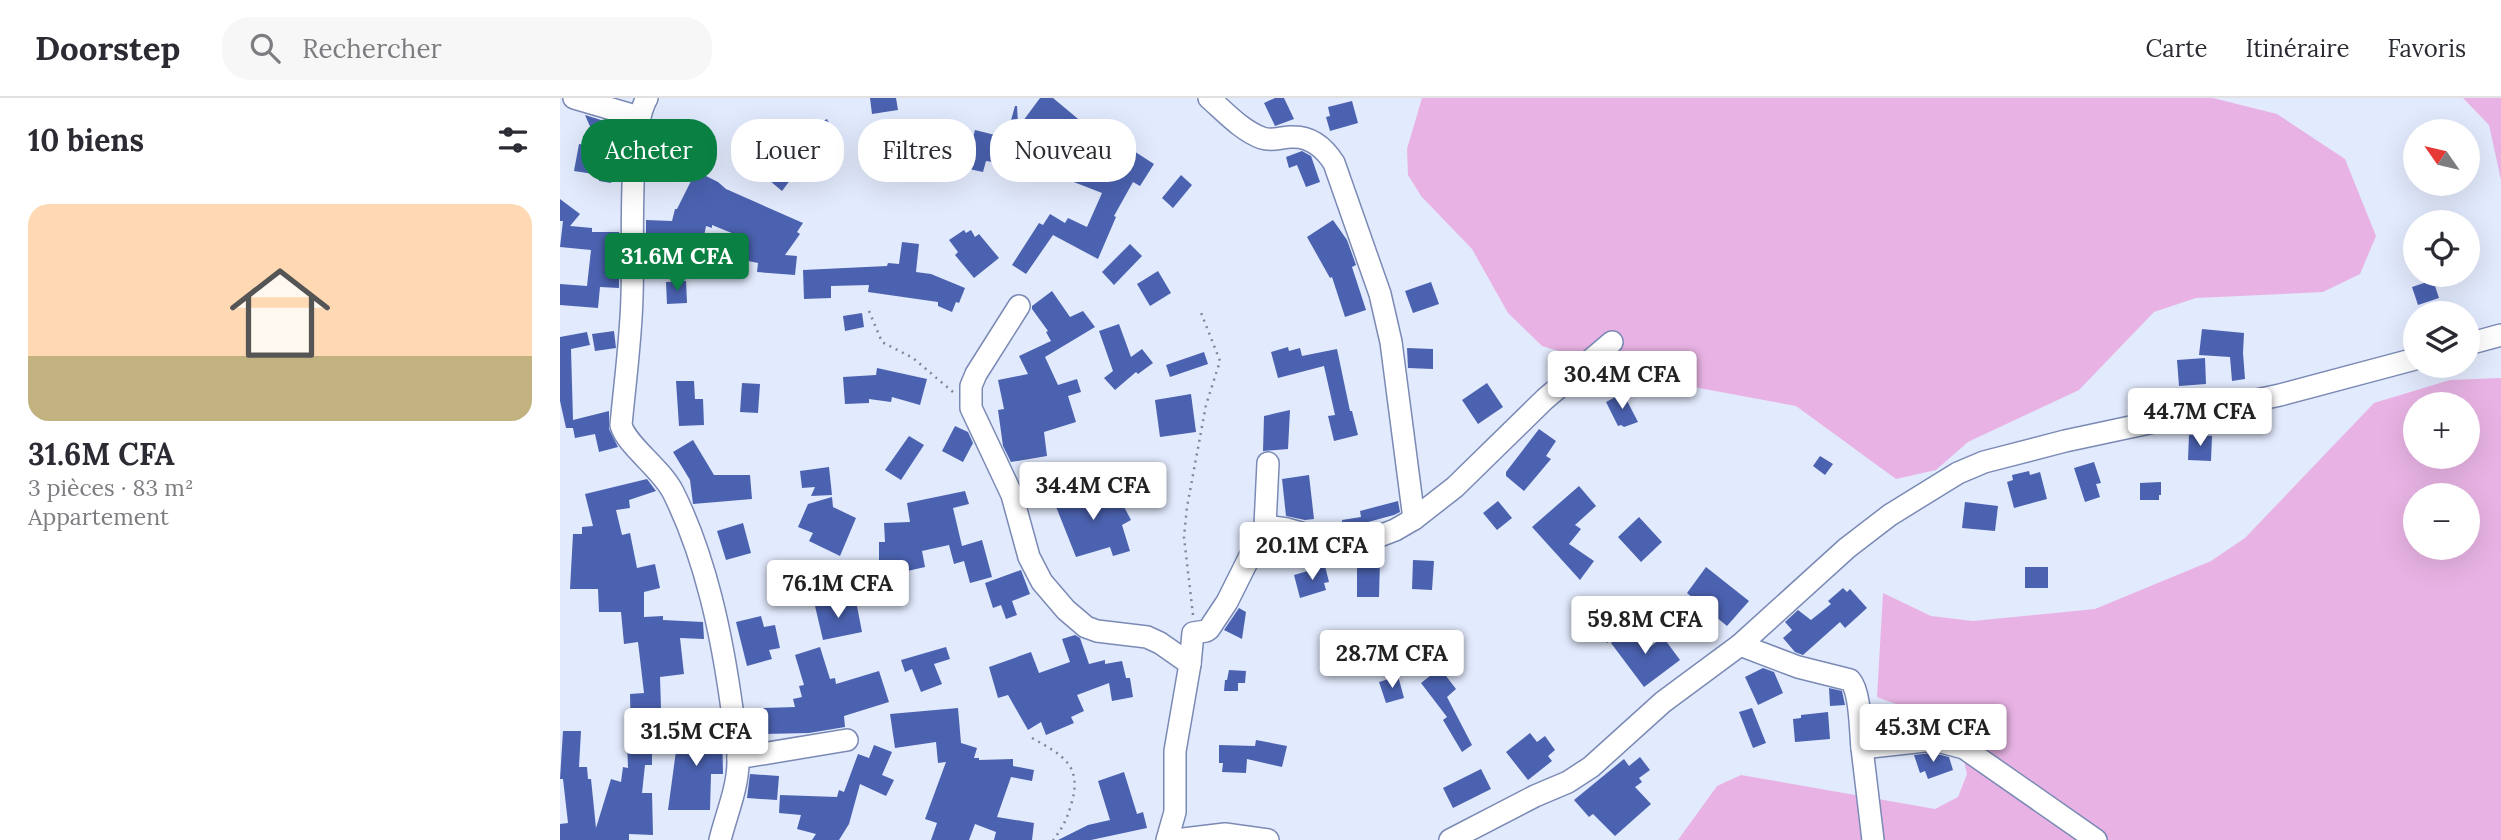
<!DOCTYPE html>
<html lang="fr">
<meta charset="utf-8">
<style>
:root{--surface:#fff;--page:#f7f7f7;--text:#2b2b33;--muted:#7c7c81;--line:#e1e1e2;--accent:#0b8043}
body{margin:0;font-family:Lora,serif;background:var(--page);color:var(--text);height:100vh;display:flex;flex-direction:column;font-size:26px;white-space:nowrap}
*{box-sizing:border-box;margin:0}
p{font-size:23px;color:var(--muted)}
.icon{flex:none;width:38px;height:38px;fill:none;stroke:currentColor;stroke-width:2;stroke-linecap:round;stroke-linejoin:round}
.map{position:relative;flex:1;overflow:hidden}
.details{display:flex;flex-direction:column;background:var(--surface);width:560px}
.details>*{flex:none}
.top-card{position:absolute;left:21px;top:21px;width:665px;height:63px;display:flex;gap:14px}
.needle{width:46px;rotate:304deg}
.tools{position:absolute;left:1843px;top:21px;display:grid;gap:14px}
.tools a{display:grid;place-items:center;width:77px;height:77px;border-radius:50%;background:var(--surface);box-shadow:0 7px 28px #0002;font-size:35px}
.price{position:absolute;translate:-50% -60px;padding:0 16px;border-radius:7px;background:#fff;color:#222;font-size:23px;line-height:46px;filter:drop-shadow(0 2px 4px #0008)}
.price::after{content:'';position:absolute;left:50%;top:42px;width:21px;height:16px;margin-left:-10px;background:inherit;clip-path:polygon(0 0,100% 0,50% 100%)}
.price.current{background:var(--accent);color:#fff}
ul{padding:0;list-style:none}
li{display:grid;align-content:center;gap:14px;height:371px;padding:0 28px}
li+li{border-top:2px solid var(--line)}
li span{display:grid;place-items:center;height:217px;border-radius:21px;color:#555}
li>.icon{margin-inline-start:auto}
span .icon{width:126px;height:126px;fill:#fffc;stroke-width:1}
li b{font-size:30px}
h2{display:flex;justify-content:space-between;align-items:center;height:84px;padding:0 28px;font-size:30px}
.pill{padding:0 24px;border-radius:28px;background:var(--surface);box-shadow:0 7px 28px #0002;font-size:24px;line-height:63px}
.pill.current{background:var(--accent);color:#fff}
header{display:flex;align-items:center;gap:42px;box-sizing:border-box;height:98px;padding:0 35px;background:var(--surface);border-bottom:2px solid var(--line)}
header strong{font-size:33px}
nav{display:flex;gap:38px;margin-inline-start:auto;font-size:24px}
.search{width:490px;height:63px;background:var(--page);display:flex;align-items:center;gap:18px;box-sizing:border-box;padding:0 24px;border-radius:28px;color:var(--muted);font-size:26px}
main{display:flex;flex:1;min-height:0}
.map>svg:first-child{display:block}
.green{fill:#e8b3e4;fill-rule:evenodd}
.building{fill:#4b62b0}
.lines{fill:none;stroke-linecap:round;stroke-linejoin:round}
.minor-casing{stroke:#7a8ab5;stroke-width:24}
.path{stroke:#808799;stroke-width:2.5;stroke-dasharray:2 5;stroke-linecap:butt}
.minor{stroke:#fff;stroke-width:21}
</style>
<header>
<strong>Doorstep</strong>
<div class="search"><svg class="icon" aria-label="search" viewBox="0 0 24 24"><circle cx="10" cy="10" r="6"/><path d="M15 15l6 6"/></svg>Rechercher</div>
<nav><a>Carte</a><a>Itinéraire</a><a>Favoris</a></nav>
</header>
<main>
<section class="details">
<h2>10 biens<svg class="icon" aria-label="filters" viewBox="0 0 24 24"><path d="M4 7h16M4 17h16"/><circle cx="9" cy="7" r="2"/><circle cx="15" cy="17" r="2"/></svg></h2>
<ul>
<li><span style="background:linear-gradient(#ffd9b3 70%,#c2b280 0)"><svg class="icon" aria-label="home" viewBox="0 0 24 24"><path d="M3 11l9-7 9 7M6 9v11h12V9"/></svg></span><div><b>31.6M CFA</b><p>3 pièces · 83 m²</p><p>Appartement</p></div></li>
</ul>
</section>
<div class="map">
<svg width="1941" height="742" viewBox="0 0 1941 742">
<rect width="100%" height="100%" fill="#e2eafd"/>
<g class="green">
<polygon points="862,0 1653,0 1717,16 1785,61 1816,138 1800,176 1763,194 1636,200 1594,214 1519,292 1408,344 1376,372 1336,381 1236,308 1096,282 982,248 948,215 912,151 861,98 848,77 847,51"/>
<polygon points="1903,0 1941,0 1941,82 1929,27"/>
<path d="M 1941,280 L 1941,742 L 1118,742 L 1157,688 L 1181,677 L 1375,711 L 1398,699 L 1407,676 L 1396,628 L 1317,599 L 1323,495 L 1371,518 L 1413,523 L 1535,511 L 1651,463 L 1685,440 L 1814,305 L 1890,282 ZM 1855,306 L 1908,306 L 1908,359 L 1855,359 ZM 1855,397 L 1908,397 L 1908,450 L 1855,450 Z"/>
</g>
<g class="building">
<polygon points="310,0 336,0 338,12 312,16"/>
<polygon points="480,0 493,0 529,30 523,38 561,57 566,48 594,66 580,88 573,84 554,118 556,119 538,161 493,137 466,176 452,167 479,125 483,127 490,116 505,125 508,120 527,129 542,95 506,81 519,57 486,31 481,37 463,23"/>
<polygon points="715,0 724,0 734,21 715,28 704,5"/>
<polygon points="792,3 798,25 770,33 766,19 770,18 768,9"/>
<polygon points="455,8 457,8 459,44 446,40"/>
<polygon points="25,17 41,22 57,56 51,85 39,83 40,77 14,73 19,46 39,49"/>
<polygon points="267,21 284,55 255,69 242,84 234,77 222,93 198,73 216,52 225,59 248,31"/>
<polygon points="415,32 439,38 433,64 426,63 423,74 409,71 412,60 408,59"/>
<polygon points="742,53 751,58 760,84 746,89 737,67 729,70 726,59"/>
<polygon points="136,73 158,84 166,91 243,125 237,134 240,136 225,157 237,158 235,177 197,174 198,165 174,160 179,138 152,127 152,130 146,128 141,154 112,149 111,153 86,152 86,122 112,123 115,111 117,111"/>
<polygon points="621,77 632,87 613,110 602,100"/>
<polygon points="0,101 20,116 10,128 32,130 32,134 59,134 59,190 40,189 38,210 0,207 0,186 27,188 31,152 0,149 3,123 0,123"/>
<polygon points="773,122 787,142 796,167 792,169 806,212 785,219 772,179 770,180 747,139"/>
<polygon points="404,132 406,135 411,132 415,139 419,136 439,160 414,180 395,157 398,154 389,142"/>
<polygon points="342,144 359,146 356,174 371,176 405,190 399,205 396,204 392,214 378,208 378,204 308,194 309,187 271,188 271,200 244,201 243,172 327,168 328,165 339,166"/>
<polygon points="570,146 582,158 554,187 542,174"/>
<polygon points="598,173 611,195 590,208 577,186"/>
<polygon points="1873,182 1879,200 1858,207 1852,189"/>
<polygon points="126,183 127,205 107,206 106,184"/>
<polygon points="871,184 879,206 853,215 845,193"/>
<polygon points="492,193 510,219 523,213 535,229 485,259 498,287 517,281 521,294 508,298 516,324 484,334 487,358 451,364 443,348 438,312 444,311 438,282 468,276 459,258 491,243 486,234 488,233 472,211 472,208"/>
<polygon points="302,215 304,229 285,233 283,218"/>
<polygon points="559,226 571,259 582,251 593,265 578,276 576,274 555,292 544,280 553,273 539,233"/>
<polygon points="1642,231 1684,235 1683,255 1685,281 1672,283 1670,259 1639,257"/>
<polygon points="54,233 56,250 35,253 32,236"/>
<polygon points="27,234 30,247 11,251 13,322 49,313 49,331 58,349 39,354 35,336 15,340 13,330 6,330 0,303 0,239"/>
<polygon points="728,249 729,253 740,250 742,258 777,251 790,313 792,313 798,337 774,343 768,318 775,317 764,268 718,280 711,254"/>
<polygon points="847,250 873,251 873,271 848,270"/>
<polygon points="644,254 648,266 610,279 606,267"/>
<polygon points="1645,260 1646,286 1619,288 1617,262"/>
<polygon points="317,270 367,281 360,307 332,299 331,304 309,301 309,305 285,306 283,279 316,277"/>
<polygon points="116,283 134,283 135,301 143,301 144,327 119,328"/>
<polygon points="182,285 200,286 198,315 180,314"/>
<polygon points="927,285 943,309 918,326 902,302"/>
<polygon points="1063,295 1078,324 1064,329 1061,327 1058,328 1046,304"/>
<polygon points="631,296 636,334 600,339 595,302"/>
<polygon points="730,312 728,351 703,353 704,318"/>
<polygon points="395,328 408,334 413,345 403,364 382,353"/>
<polygon points="979,331 996,343 986,358 991,361 964,393 946,378 946,374"/>
<polygon points="1629,337 1652,338 1651,363 1628,362"/>
<polygon points="349,338 364,347 341,382 325,372"/>
<polygon points="133,342 154,377 190,377 192,401 133,406 130,382 113,354"/>
<polygon points="1260,358 1273,366 1265,377 1253,368"/>
<polygon points="1534,364 1541,385 1536,386 1540,399 1525,404 1514,370"/>
<polygon points="269,369 272,397 251,398 255,389 242,390 240,373"/>
<polygon points="1469,373 1470,377 1480,374 1487,401 1454,410 1447,384 1453,382 1452,377"/>
<polygon points="749,377 754,421 745,422 726,418 722,381"/>
<polygon points="87,381 96,393 69,402 70,410 56,412 62,437 70,435 77,470 95,466 100,490 84,494 84,519 103,518 103,522 143,524 144,541 120,540 124,576 100,579 101,610 114,610 114,633 92,634 92,667 85,667 82,695 92,695 93,737 69,736 69,742 0,742 0,726 8,725 3,681 0,681 3,633 21,633 19,669 27,669 28,681 31,681 36,730 51,681 61,684 63,669 68,670 67,640 71,640 70,596 84,595 78,544 64,546 61,514 39,514 38,491 10,491 13,436 22,436 22,429 33,428 25,396"/>
<polygon points="498,381 509,409 530,401 531,403 554,390 571,422 562,427 570,453 553,458 550,449 516,459 487,386"/>
<polygon points="1601,384 1601,397 1599,397 1599,402 1580,402 1580,385"/>
<polygon points="1019,388 1036,408 1015,427 1021,431 1009,446 1034,463 1020,482 972,429"/>
<polygon points="405,393 409,406 393,410 402,448 422,442 432,479 410,485 404,463 394,466 389,447 362,453 365,469 343,474 319,474 319,444 325,444 324,425 350,424 347,405"/>
<polygon points="272,399 273,409 296,420 280,458 249,443 253,435 238,429 248,406"/>
<polygon points="838,403 840,414 834,417 808,424 808,428 794,434 783,432 782,422 801,419 800,413"/>
<polygon points="938,403 952,420 937,432 923,415"/>
<polygon points="1405,404 1438,408 1435,433 1402,430"/>
<polygon points="1079,419 1102,444 1081,464 1058,439"/>
<polygon points="183,425 191,455 166,462 157,433"/>
<polygon points="797,462 820,462 819,499 797,499"/>
<polygon points="853,462 874,463 872,492 852,491"/>
<polygon points="232,468 238,495 215,501 209,474"/>
<polygon points="765,468 769,484 764,485 766,492 740,500 734,477"/>
<polygon points="1146,469 1189,503 1167,528 1127,495"/>
<rect x="1465" y="469" width="23" height="21"/>
<polygon points="461,472 470,496 452,503 457,517 446,521 441,507 433,510 425,485"/>
<polygon points="1283,490 1287,494 1290,491 1307,510 1285,530 1280,524 1243,557 1235,554 1223,540 1232,532 1225,524 1238,512 1251,522 1271,506 1268,503"/>
<polygon points="296,503 302,534 263,542 255,508 273,504 274,507"/>
<polygon points="679,510 686,514 682,541 664,532"/>
<polygon points="201,518 204,529 215,527 220,550 209,552 212,561 187,568 176,524"/>
<polygon points="1050,526 1058,537 1047,545 1039,534"/>
<polygon points="1073,527 1090,549 1103,539 1120,562 1084,589 1051,545"/>
<polygon points="515,537 520,540 529,566 545,562 545,566 562,563 566,580 570,580 573,599 552,603 549,585 517,597 524,613 511,619 514,625 486,637 481,624 468,632 448,597 438,600 429,569 471,554 479,575 510,564 502,541"/>
<polygon points="260,549 270,581 275,580 276,586 319,573 329,604 284,618 285,629 249,635 204,636 203,610 235,609 233,601 242,599 239,588 244,587 235,557"/>
<polygon points="386,549 390,561 374,566 382,586 361,594 352,571 345,574 341,562"/>
<polygon points="880,570 896,591 887,599 912,647 902,654 883,622 887,619 861,585"/>
<polygon points="1203,570 1214,574 1223,595 1198,607 1185,579"/>
<polygon points="669,572 686,573 685,585 678,585 678,593 664,593 665,582 667,582"/>
<polygon points="838,578 844,600 826,605 819,584"/>
<polygon points="1269,590 1282,593 1285,607 1270,608"/>
<polygon points="398,610 401,645 417,650 414,660 419,660 419,662 453,661 453,668 474,672 472,683 451,679 437,719 474,725 472,742 434,742 436,734 415,726 409,742 371,742 377,725 365,721 386,664 378,665 376,644 335,650 330,616"/>
<polygon points="1192,610 1206,645 1193,650 1179,614"/>
<polygon points="1268,614 1270,641 1235,644 1233,621 1241,620 1241,617"/>
<polygon points="119,631 162,631 163,676 151,676 150,712 108,712"/>
<polygon points="970,635 977,644 985,638 995,652 988,658 992,663 968,682 946,654"/>
<polygon points="696,642 727,648 722,669 687,661 686,675 662,674 663,665 659,665 659,647 695,648"/>
<polygon points="314,647 332,654 322,677 334,682 326,698 300,686 289,726 279,742 252,742 256,736 237,731 241,717 219,715 220,697 277,699 279,692 284,694 298,656 309,660"/>
<polygon points="1373,655 1389,659 1393,672 1368,681 1365,673 1360,675 1354,657"/>
<polygon points="1080,659 1090,672 1079,680 1082,684 1075,689 1091,706 1055,738 1033,716 1029,719 1014,702 1064,661 1069,668"/>
<polygon points="921,671 931,691 893,710 883,690"/>
<polygon points="564,674 577,716 583,714 587,730 531,742 498,742 528,727 550,722 538,683"/>
<polygon points="190,676 219,678 217,702 187,700"/>
</g>
<g class="lines">
<g class="minor-casing">
<g id="minor">
<polyline points="14,0 79,19"/>
<path d="M 87,0 C 67,34 74,153 72,198 C 71,241 65,284 61,327 C 66,347 101,370 113,394 C 146,460 162,538 172,611 C 174,628 179,646 178,664 C 178,690 166,717 160,742"/>
<path d="M 649,0 C 664,13 682,33 702,40 C 714,44 723,38 734,39 C 752,39 765,51 774,65 L 820,196 L 831,244 L 854,421"/>
<polyline points="459,208 416,276 411,288 411,310 452,397 469,459 482,484 506,512 526,529 537,533 587,539 600,545 630,566 615,653 615,714 607,742"/>
<polyline points="1908,246 1941,237"/>
<polyline points="705,428 708,365"/>
<path d="M 1180,547 L 1238,569 L 1290,582 C 1301,594 1300,633 1302,650 L 1374,642 L 1404,650 L 1536,742"/>
<polyline points="630,566 633,535 646,533 649,531 667,504 705,428 727,431 777,445 796,447 835,432 854,421 895,389 985,301 1052,244"/>
<polyline points="1302,650 1313,742"/>
<polyline points="178,660 287,642"/>
<polyline points="615,742 665,736 708,742"/>
<polyline points="890,742 975,698 1008,684 1031,669 1103,604 1180,547 1287,450 1330,417 1398,375 1424,364 1505,343 1720,297 1855,261"/>
</g>
</g>
<g class="path">
<polyline points="309,213 322,244 353,260 393,294"/>
<polyline points="633,517 624,439 627,409 646,307 660,263 640,212"/>
<path d="M 472,640 C 504,658 523,668 511,707 C 507,721 502,731 493,742"/>
</g>
<use href="#minor" class="minor"/>
</g>
</svg>
<div class="tools">
<a><svg class="needle" viewBox="-14 -14 28 28"><path d="M0-13l5 13h-10z" fill="#e53935"/><path d="M0 13l5-13h-10z" fill="#7c7c81"/></svg></a>
<a><svg class="icon" aria-label="locate" viewBox="0 0 24 24"><circle cx="12" cy="12" r="6"/><path d="M12 2v4M12 18v4M2 12h4M18 12h4"/></svg></a>
<a><svg class="icon" aria-label="layers" viewBox="0 0 24 24"><path d="M12 4l9 5-9 5-9-5zM3 14l9 5 9-5"/></svg></a>
<a>+</a>
<a>−</a>
</div>
<b class="price current" style="left:117px;top:195px">31.6M CFA</b>
<b class="price" style="left:1062px;top:313px">30.4M CFA</b>
<b class="price" style="left:1640px;top:350px">44.7M CFA</b>
<b class="price" style="left:533px;top:424px">34.4M CFA</b>
<b class="price" style="left:752px;top:484px">20.1M CFA</b>
<b class="price" style="left:278px;top:522px">76.1M CFA</b>
<b class="price" style="left:1085px;top:558px">59.8M CFA</b>
<b class="price" style="left:832px;top:592px">28.7M CFA</b>
<b class="price" style="left:1373px;top:666px">45.3M CFA</b>
<b class="price" style="left:136px;top:670px">31.5M CFA</b>
<div class="top-card">
<a class="pill current">Acheter</a>
<a class="pill">Louer</a>
<a class="pill">Filtres</a>
<a class="pill">Nouveau</a>
</div>
</div>
</main>
